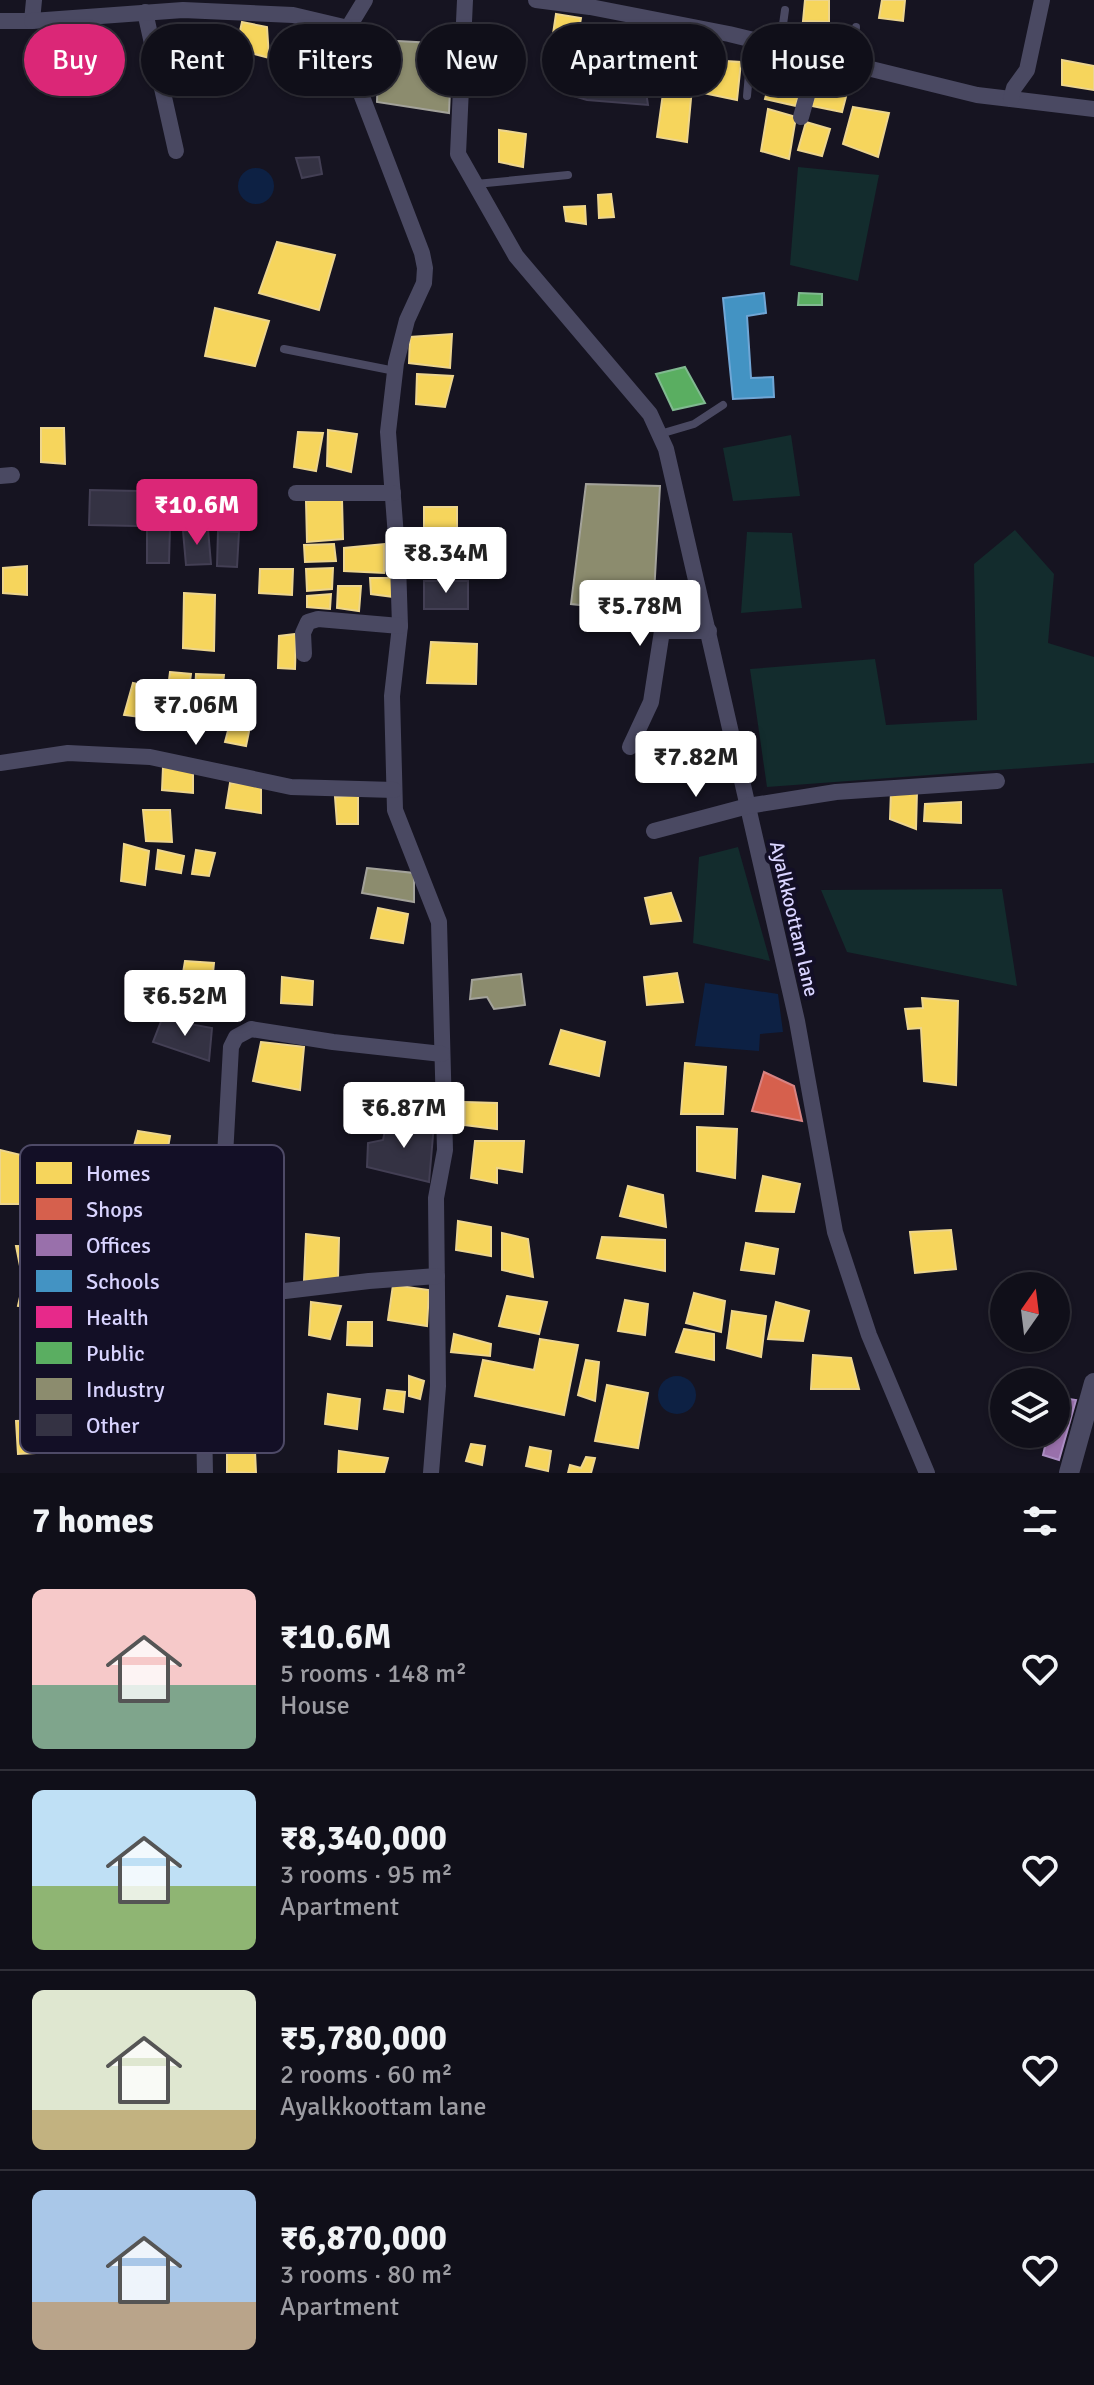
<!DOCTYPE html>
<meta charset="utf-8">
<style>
:root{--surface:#100f19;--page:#191822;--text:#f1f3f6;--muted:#9c9ca2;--line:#302f38;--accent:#db2777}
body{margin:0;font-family:Signika,sans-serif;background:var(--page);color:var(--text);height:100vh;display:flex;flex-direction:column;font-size:30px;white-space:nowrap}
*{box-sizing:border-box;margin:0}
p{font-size:26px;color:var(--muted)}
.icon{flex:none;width:44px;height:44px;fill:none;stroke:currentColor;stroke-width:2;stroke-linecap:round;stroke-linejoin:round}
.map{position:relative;height:1473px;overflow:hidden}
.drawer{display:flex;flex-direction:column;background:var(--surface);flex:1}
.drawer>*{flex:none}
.top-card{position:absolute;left:24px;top:24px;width:1046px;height:72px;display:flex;gap:16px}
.needle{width:52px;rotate:14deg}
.controls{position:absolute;left:990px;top:1272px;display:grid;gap:16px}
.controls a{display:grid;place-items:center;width:80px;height:80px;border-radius:50%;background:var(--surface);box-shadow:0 2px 6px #0004,0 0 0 2px var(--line);font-size:40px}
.price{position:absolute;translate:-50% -68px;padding:0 18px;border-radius:8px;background:#fff;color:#222;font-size:26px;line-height:52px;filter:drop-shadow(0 2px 4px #0008)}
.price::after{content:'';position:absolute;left:50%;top:48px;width:24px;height:18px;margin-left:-12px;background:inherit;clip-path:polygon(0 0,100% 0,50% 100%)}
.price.current{background:var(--accent);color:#fff}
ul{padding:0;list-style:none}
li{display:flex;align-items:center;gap:24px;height:200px;padding:0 32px}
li+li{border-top:2px solid var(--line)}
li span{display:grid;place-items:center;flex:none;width:224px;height:160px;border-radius:12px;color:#555}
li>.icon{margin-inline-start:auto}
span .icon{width:96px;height:96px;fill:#fffc;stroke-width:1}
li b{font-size:34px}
h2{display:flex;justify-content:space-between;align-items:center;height:96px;padding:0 32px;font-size:34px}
.pill{padding:0 28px;border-radius:36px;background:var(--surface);box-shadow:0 2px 6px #0004,0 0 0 2px var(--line);font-size:28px;line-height:72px}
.pill.current{background:var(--accent);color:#fff}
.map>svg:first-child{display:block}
.green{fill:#132c2d}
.water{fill:#0d2144}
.homes{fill:#f6d55c;stroke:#edd58d;stroke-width:2}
.shops{fill:#d6604d;stroke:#d78382;stroke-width:2}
.offices{fill:#9970ab;stroke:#ac8ec4;stroke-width:2}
.schools{fill:#4393c3;stroke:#70a6d5;stroke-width:2}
.public{fill:#5aae61;stroke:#80b990;stroke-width:2}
.industry{fill:#8c8c6e;stroke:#a3a29a;stroke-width:2}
.building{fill:#343243;stroke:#433f54;stroke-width:2}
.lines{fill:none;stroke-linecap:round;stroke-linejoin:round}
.service{stroke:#4a4962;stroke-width:8}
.minor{stroke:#4a4962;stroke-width:16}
.tertiary{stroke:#4a4962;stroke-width:20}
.labels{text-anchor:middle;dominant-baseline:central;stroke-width:8;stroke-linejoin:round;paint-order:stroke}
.street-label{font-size:20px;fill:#d9d4ff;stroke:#130f26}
.key{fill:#130f26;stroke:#4e4a67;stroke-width:2}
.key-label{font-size:22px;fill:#d9d4ff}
</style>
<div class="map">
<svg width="1094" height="1473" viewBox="0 0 1094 1473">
<rect width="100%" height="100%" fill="#161421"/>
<g class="green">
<polygon points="798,167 879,175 858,281 790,265"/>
<polygon points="791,435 800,496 733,501 723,448"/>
<polygon points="1015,530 1054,574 1048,643 1094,657 1094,763 767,787 750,669 875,659 886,725 977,720 974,564"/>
<polygon points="747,532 792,533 802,608 741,613"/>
<polygon points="738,847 770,961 693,943 699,857"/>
<polygon points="1002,889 1017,986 847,952 821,890"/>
</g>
<g class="water">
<circle cx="256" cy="186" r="18"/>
<polygon points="705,983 778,994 783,1032 760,1034 759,1051 695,1046"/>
<circle cx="677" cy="1395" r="19"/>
</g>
<g class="homes">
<polygon points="805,0 829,0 829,22 803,21"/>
<polygon points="882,0 905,0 903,21 879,18"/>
<polygon points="556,14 581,18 574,58 550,54"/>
<polygon points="242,22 267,27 269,58 236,49"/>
<polygon points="810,27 840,27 839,43 809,43"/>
<polygon points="625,32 660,42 655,71 636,68 641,53 622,48"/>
<polygon points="669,35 696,38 689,81 661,76"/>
<polygon points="709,60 741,62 737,100 703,93"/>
<polygon points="1062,60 1094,66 1094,90 1062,85"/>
<polygon points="774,65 803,73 796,106 765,99"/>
<polygon points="819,75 850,81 842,112 812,106"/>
<polygon points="664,86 692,88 687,142 657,137"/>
<polygon points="853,107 889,113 878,157 843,144"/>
<polygon points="768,109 796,117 789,159 761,151"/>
<polygon points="806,122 830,129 822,156 798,150"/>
<polygon points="499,130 526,134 523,167 499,162"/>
<polygon points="611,194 614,217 599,218 598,195"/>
<polygon points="585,206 586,224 566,221 564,207"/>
<polygon points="277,242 335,255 319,310 259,293"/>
<polygon points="215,308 269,321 255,366 205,356"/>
<polygon points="452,334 450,368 409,363 410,337"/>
<polygon points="417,374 453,376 445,407 416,404"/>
<polygon points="41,428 64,428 65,464 41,462"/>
<polygon points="328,430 357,434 351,472 327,466"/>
<polygon points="298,432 323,433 316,471 294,467"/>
<polygon points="342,499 343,539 307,542 306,501"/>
<polygon points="424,507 457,507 457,538 424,537"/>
<polygon points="334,544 336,561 305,562 304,545"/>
<polygon points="384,544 384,573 344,571 344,548"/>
<polygon points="27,566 27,595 3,593 3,568"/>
<polygon points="333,568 332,589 307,591 306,569"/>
<polygon points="260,569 293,569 292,595 259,593"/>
<polygon points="370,578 393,578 394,597 371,594"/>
<polygon points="338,586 361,586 359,611 337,608"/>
<polygon points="184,593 215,595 214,651 183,648"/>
<polygon points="331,594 330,609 307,607 307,596"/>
<polygon points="296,634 295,669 278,668 279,636"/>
<polygon points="431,642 477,644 476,684 427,683"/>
<polygon points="170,672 191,674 184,727 163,727"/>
<polygon points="196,674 224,675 219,716 194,711"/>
<polygon points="133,683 159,688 156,719 124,715"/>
<polygon points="233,712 252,717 246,746 225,742"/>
<polygon points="163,767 193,772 193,793 162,790"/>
<polygon points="230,783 261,785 261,813 226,808"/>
<polygon points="891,791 917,791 916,829 890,819"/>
<polygon points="358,795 358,824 337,824 335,797"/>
<polygon points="961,802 961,823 924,821 925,804"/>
<polygon points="143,810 170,810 172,842 146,841"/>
<polygon points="124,844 149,851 145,885 121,881"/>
<polygon points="158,850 184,856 181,873 156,869"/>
<polygon points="196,850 215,853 209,876 192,874"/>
<polygon points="671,893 681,921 651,924 645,898"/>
<polygon points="378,908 408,914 403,943 371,938"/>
<polygon points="185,961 214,963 211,993 181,985"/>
<polygon points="677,973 683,1002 647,1005 644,977"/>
<polygon points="282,977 313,981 312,1005 281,1003"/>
<polygon points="922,998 958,1001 956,1085 924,1081 921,1028 908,1029 905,1009 923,1008"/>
<polygon points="561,1030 605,1042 599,1076 550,1064"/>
<polygon points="261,1042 304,1047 300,1090 253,1081"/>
<polygon points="685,1063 726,1067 723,1114 681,1114"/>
<polygon points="465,1102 497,1103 497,1129 465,1125"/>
<polygon points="697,1127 737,1129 735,1178 697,1171"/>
<polygon points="138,1131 170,1136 165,1165 130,1161"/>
<polygon points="475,1141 524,1141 522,1172 497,1168 497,1183 471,1178"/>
<polygon points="0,1150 25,1156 27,1204 0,1204"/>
<polygon points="763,1176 800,1184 794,1212 756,1211"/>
<polygon points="628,1186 663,1195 666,1227 620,1216"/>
<polygon points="458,1221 491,1227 491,1256 456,1250"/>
<polygon points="951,1230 956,1269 915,1273 910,1232"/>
<polygon points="502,1233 528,1239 533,1277 502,1270"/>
<polygon points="306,1234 339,1238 338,1279 304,1281"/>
<polygon points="602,1237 665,1240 665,1271 597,1258"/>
<polygon points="746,1243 778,1249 774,1274 741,1270"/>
<polygon points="16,1246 57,1247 58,1280 23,1281"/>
<polygon points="393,1285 429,1290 427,1326 388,1320"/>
<polygon points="22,1288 46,1290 44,1309 18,1306"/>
<polygon points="694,1293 725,1301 721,1332 686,1323"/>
<polygon points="507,1296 547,1302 539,1334 499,1326"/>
<polygon points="625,1300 648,1304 645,1335 618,1331"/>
<polygon points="311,1302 341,1306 330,1339 309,1335"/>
<polygon points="776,1302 809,1311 803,1341 768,1339"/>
<polygon points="732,1311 766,1316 761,1357 727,1348"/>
<polygon points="348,1322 372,1322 372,1346 347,1345"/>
<polygon points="684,1329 714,1334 714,1360 676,1352"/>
<polygon points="454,1334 491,1344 490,1356 451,1352"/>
<polygon points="540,1339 578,1345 564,1415 475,1396 483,1360 534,1370"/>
<polygon points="813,1355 851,1358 859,1389 811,1389"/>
<polygon points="586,1360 599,1362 595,1401 578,1395"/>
<polygon points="409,1376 424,1381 420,1399 409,1396"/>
<polygon points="607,1385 648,1393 638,1448 595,1441"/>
<polygon points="387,1390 405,1392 403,1412 384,1409"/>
<polygon points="328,1394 360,1399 357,1429 325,1424"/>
<polygon points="49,1420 54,1452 18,1454 16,1421"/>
<polygon points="254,1430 256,1473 227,1472 227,1432"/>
<polygon points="471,1444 485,1446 482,1465 466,1461"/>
<polygon points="530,1447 551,1451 548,1471 526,1466"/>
<polygon points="339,1451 388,1458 384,1473 338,1473"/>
<polygon points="586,1457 595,1458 591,1473 568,1473 570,1465 581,1468"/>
</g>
<polygon class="shops" points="764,1072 794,1086 802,1121 752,1111"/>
<polygon class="offices" points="1056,1397 1076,1400 1059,1460 1043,1455 1047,1438 1036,1434 1056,1434"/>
<polygon class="schools" points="764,293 766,313 747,316 751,378 773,377 774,397 733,399 723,298"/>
<g class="public">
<polygon points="799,293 822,294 822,305 798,305"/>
<polygon points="685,367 705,403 673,410 656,374"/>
</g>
<g class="industry">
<polygon points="379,40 452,44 449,113 377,102"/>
<polygon points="586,484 660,486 653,613 571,604"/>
<polygon points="367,868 414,873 414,902 362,893"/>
<polygon points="521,974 525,1005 494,1009 487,997 470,999 472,980"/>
</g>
<g class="building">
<polygon points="590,67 643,72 648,105 587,100 570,95 568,79 577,70"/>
<polygon points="319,157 322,174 302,178 296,158"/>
<polygon points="90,490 138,491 137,526 89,525"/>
<polygon points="147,526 170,527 169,563 147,563"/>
<polygon points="208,529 211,564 186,565 183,531"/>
<polygon points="218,531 239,532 237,567 217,566"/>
<rect x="424" y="581" width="44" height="28"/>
<polygon points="162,1019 212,1028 209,1061 153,1042"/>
<polygon points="387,1121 434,1124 429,1182 367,1167 368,1143 383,1140"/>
</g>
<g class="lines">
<g class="service">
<polyline points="780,46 785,10"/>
<polyline points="852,64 856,27"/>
<polyline points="747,96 752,40"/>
<polyline points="476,184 568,175"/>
<polyline points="284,349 395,371"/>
<polyline points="660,434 694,424 723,405"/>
</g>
<g class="minor">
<polyline points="365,0 348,28 348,49 353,73 422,253 425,268 424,283 407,320 396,363 388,432 398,563 400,626 392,696 395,810 439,922 445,1150 436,1198 438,1386 431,1473"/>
<polyline points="465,0 458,154 516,256 650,414 666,449 797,1021 835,1232 869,1335 927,1473"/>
<polyline points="536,0 590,7 729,34 977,95 1094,109"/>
<polyline points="145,12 176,151"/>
<polyline points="0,21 32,21 34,0"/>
<polyline points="32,21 183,10 293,15 348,28"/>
<polyline points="1011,99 1014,88 1027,70 1042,0"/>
<polyline points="801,117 818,56"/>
<polyline points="0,476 12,475"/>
<polyline points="296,493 393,493"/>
<polyline points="304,654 303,633 308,622 318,619 400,626"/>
<polyline points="630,747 651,702 662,631 709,631"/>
<polyline points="0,763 68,753 150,757 291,787 394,790"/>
<polyline points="654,831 748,806 836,792 997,781"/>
<polyline points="223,1286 285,1291 369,1281 437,1276"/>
<polyline points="205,1473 204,1422 222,1338 225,1156 231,1047 236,1037 251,1029 333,1042 442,1054"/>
</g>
<polyline class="tertiary" points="1069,1473 1094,1383"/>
</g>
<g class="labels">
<g class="street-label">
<text transform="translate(794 919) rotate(77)">Ayalkkoottam lane</text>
</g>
</g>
<rect x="20" y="1145" width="264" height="308" rx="12" class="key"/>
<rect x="36" y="1162" width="36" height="22" fill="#f6d55c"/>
<rect x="36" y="1198" width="36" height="22" fill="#d6604d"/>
<rect x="36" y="1234" width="36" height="22" fill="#9970ab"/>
<rect x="36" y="1270" width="36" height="22" fill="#4393c3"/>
<rect x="36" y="1306" width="36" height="22" fill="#e7298a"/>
<rect x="36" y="1342" width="36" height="22" fill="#5aae61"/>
<rect x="36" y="1378" width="36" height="22" fill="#8c8c6e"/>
<rect x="36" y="1414" width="36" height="22" fill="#343243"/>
<g class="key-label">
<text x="86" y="1181">Homes</text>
<text x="86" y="1217">Shops</text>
<text x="86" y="1253">Offices</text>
<text x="86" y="1289">Schools</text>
<text x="86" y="1325">Health</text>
<text x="86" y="1361">Public</text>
<text x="86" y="1397">Industry</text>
<text x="86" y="1433">Other</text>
</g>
</svg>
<div class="controls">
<a><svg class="needle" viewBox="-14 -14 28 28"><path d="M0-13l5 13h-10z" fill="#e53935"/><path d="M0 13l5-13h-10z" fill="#9c9ca2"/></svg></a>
<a><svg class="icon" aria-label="layers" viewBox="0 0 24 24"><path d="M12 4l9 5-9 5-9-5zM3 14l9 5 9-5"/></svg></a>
</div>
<b class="price current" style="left:197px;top:547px">₹10.6M</b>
<b class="price" style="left:446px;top:595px">₹8.34M</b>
<b class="price" style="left:640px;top:648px">₹5.78M</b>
<b class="price" style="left:196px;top:747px">₹7.06M</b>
<b class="price" style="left:696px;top:799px">₹7.82M</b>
<b class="price" style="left:185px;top:1038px">₹6.52M</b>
<b class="price" style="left:404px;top:1150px">₹6.87M</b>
<div class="top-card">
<a class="pill current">Buy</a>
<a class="pill">Rent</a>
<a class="pill">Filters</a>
<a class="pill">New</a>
<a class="pill">Apartment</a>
<a class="pill">House</a>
</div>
</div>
<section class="drawer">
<h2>7 homes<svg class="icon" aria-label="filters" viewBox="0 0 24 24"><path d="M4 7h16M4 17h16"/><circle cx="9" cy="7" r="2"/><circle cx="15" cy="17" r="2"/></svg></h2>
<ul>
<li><span style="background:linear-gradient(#f6c9c9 60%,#7fa58c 0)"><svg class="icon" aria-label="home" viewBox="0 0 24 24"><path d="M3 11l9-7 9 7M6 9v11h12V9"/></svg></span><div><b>₹10.6M</b><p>5 rooms · 148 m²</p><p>House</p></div><svg class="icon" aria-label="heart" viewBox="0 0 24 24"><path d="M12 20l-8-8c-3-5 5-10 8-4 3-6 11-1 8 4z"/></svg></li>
<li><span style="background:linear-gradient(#bfe0f5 60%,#8fb573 0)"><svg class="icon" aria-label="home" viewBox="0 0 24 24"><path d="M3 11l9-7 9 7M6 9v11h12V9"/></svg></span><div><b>₹8,340,000</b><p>3 rooms · 95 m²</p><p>Apartment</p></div><svg class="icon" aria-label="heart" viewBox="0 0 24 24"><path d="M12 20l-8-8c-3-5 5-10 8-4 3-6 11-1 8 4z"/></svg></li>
<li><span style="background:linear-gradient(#dfe7d0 75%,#c2b280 0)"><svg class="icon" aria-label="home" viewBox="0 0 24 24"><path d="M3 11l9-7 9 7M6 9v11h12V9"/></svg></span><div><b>₹5,780,000</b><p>2 rooms · 60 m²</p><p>Ayalkkoottam lane</p></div><svg class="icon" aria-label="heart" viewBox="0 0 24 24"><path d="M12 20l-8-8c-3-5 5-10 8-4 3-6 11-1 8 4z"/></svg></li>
<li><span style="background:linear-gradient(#a9c7e8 70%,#b9a48a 0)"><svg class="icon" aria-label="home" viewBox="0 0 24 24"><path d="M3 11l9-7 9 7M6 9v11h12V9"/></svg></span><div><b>₹6,870,000</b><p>3 rooms · 80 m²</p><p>Apartment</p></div><svg class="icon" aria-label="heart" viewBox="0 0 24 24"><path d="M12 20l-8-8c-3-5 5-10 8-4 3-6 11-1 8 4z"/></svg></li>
</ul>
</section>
